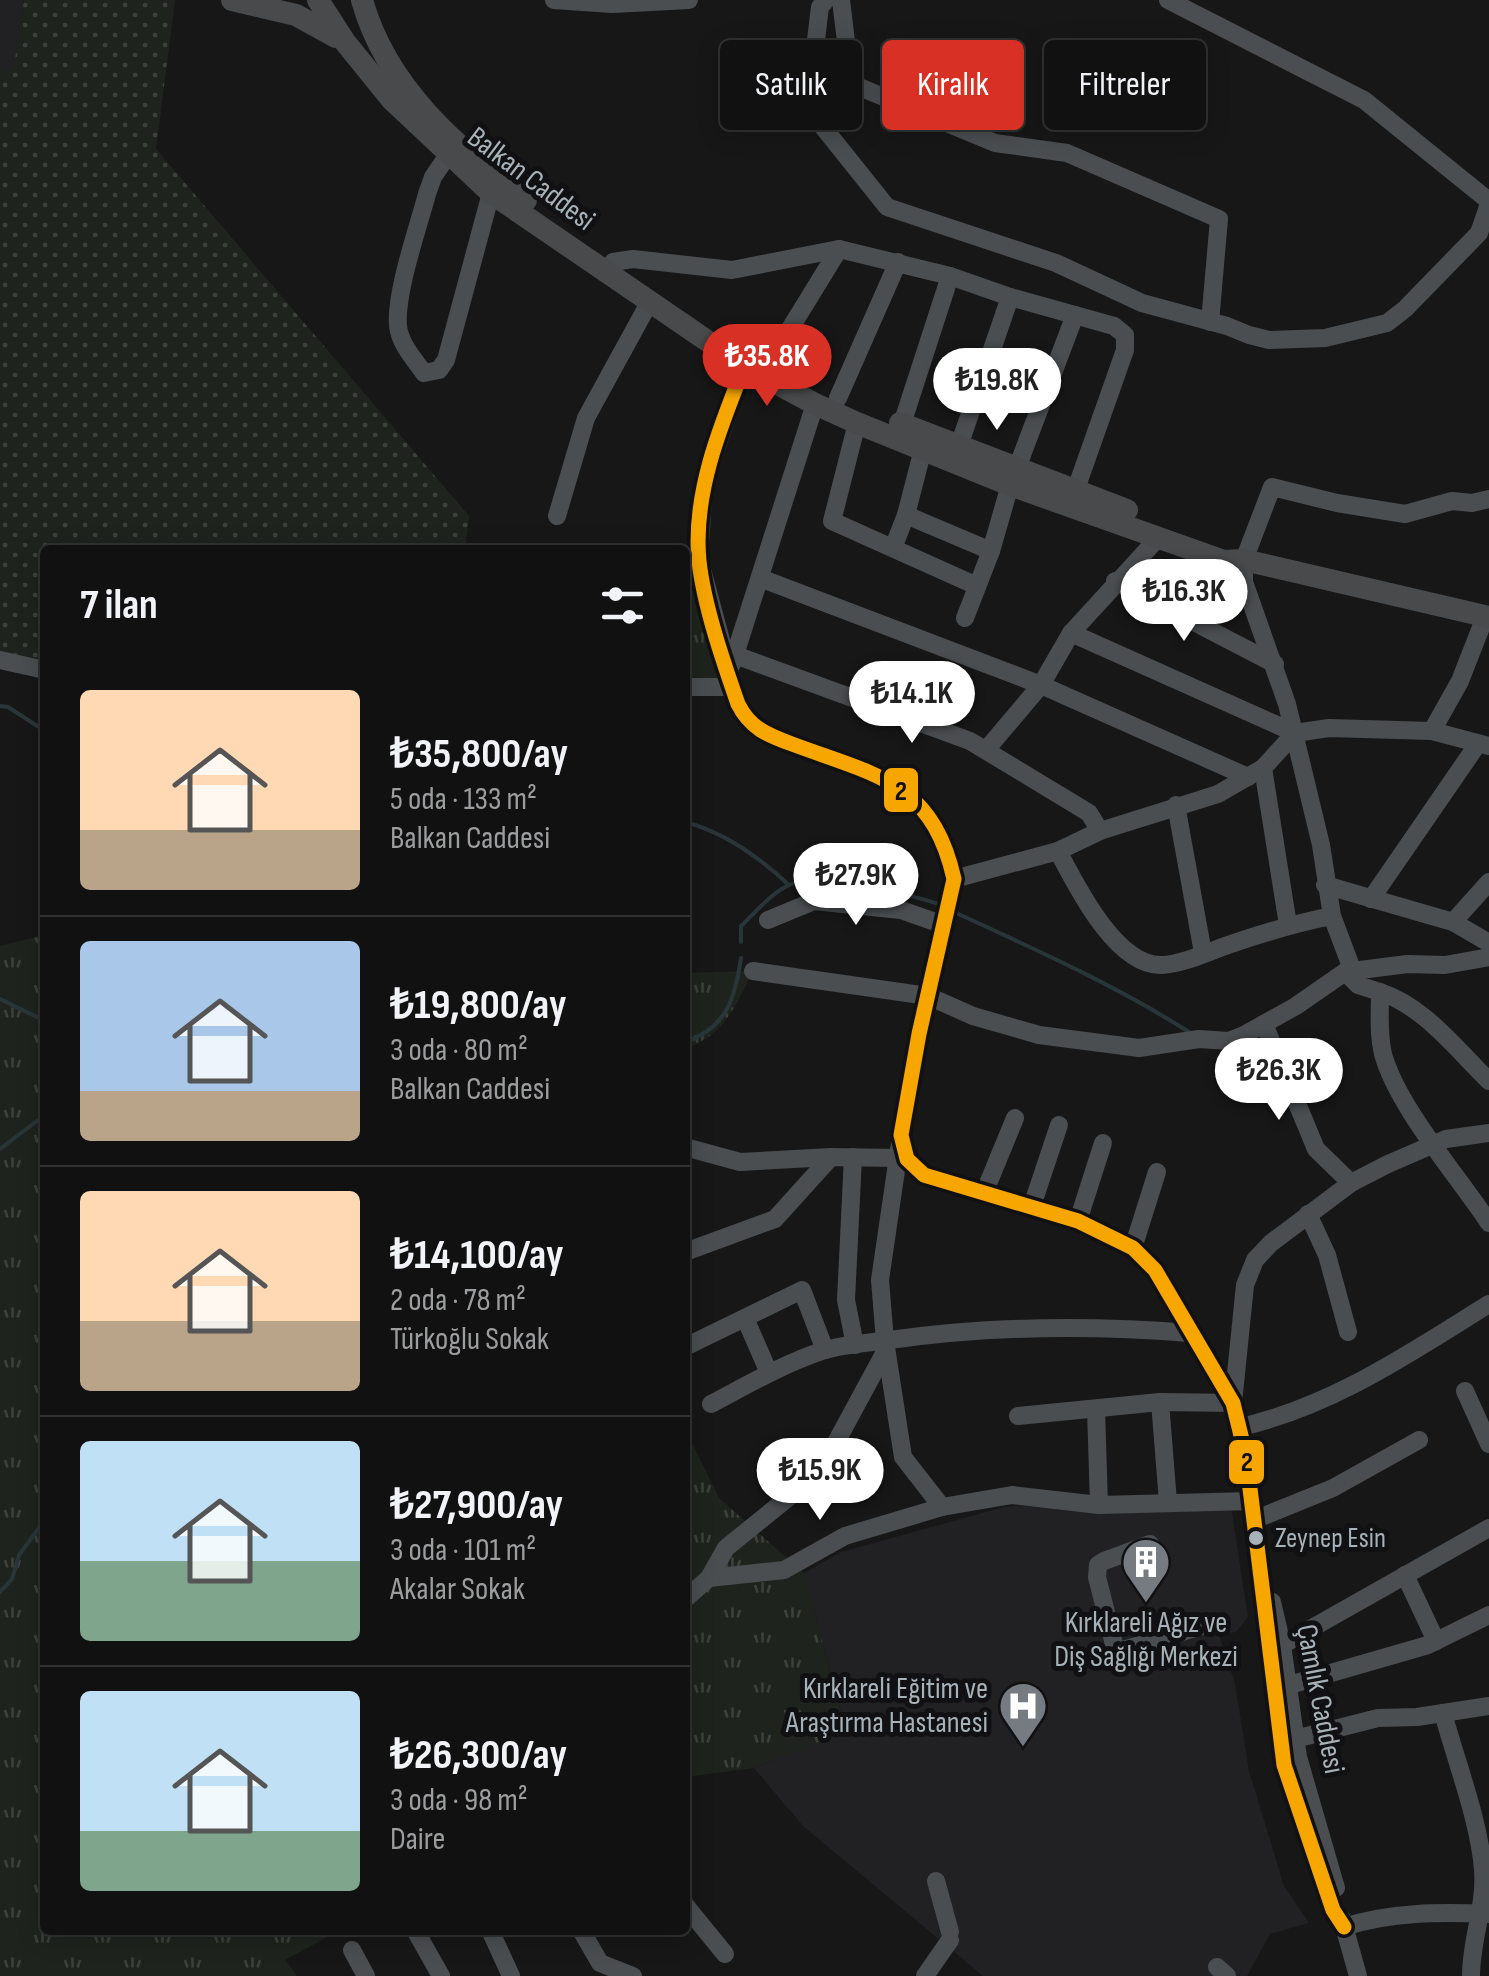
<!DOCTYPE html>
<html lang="tr">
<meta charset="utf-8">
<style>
:root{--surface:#111;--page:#1e1f1f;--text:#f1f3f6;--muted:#9c9d9f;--line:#303131;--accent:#d93025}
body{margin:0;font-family:"Sofia Sans Condensed",sans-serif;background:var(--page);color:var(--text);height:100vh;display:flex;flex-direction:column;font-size:38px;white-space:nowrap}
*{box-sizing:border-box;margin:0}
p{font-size:32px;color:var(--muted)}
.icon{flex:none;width:55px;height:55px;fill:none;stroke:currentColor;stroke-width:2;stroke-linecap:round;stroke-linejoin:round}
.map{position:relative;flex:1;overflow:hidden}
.side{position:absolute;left:40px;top:545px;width:650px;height:1390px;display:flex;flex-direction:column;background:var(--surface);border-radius:10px;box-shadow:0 5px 25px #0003,0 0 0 2px var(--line)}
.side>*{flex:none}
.guide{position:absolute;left:720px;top:40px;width:618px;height:90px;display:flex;gap:20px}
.price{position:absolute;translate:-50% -85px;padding:0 22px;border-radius:35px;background:#fff;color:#222;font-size:32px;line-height:65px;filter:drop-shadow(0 2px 5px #0008)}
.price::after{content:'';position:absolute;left:50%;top:60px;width:30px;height:22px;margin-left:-15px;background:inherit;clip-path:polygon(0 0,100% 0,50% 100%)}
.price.active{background:var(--accent);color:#fff}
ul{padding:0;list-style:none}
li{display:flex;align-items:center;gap:30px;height:250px;padding:0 40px}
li+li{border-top:2px solid var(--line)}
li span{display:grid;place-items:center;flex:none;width:280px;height:200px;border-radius:10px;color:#555}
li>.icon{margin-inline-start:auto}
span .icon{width:120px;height:120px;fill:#fffc;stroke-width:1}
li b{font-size:42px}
h2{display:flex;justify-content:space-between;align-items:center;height:120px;padding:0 40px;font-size:42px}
.pill{padding:0 35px;border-radius:10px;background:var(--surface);box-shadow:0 5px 25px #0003,0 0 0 2px var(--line);font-size:35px;line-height:90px}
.pill.active{background:var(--accent);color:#fff}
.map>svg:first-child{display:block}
.built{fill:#212123}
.grass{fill:url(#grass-tufts)}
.park{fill:url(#park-dots)}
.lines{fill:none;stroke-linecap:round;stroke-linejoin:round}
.stream{stroke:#293639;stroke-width:4}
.minor{stroke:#4b4e50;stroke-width:18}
.major{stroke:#484a4c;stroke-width:22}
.bus-1-casing{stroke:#111113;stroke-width:22}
.bus-1{stroke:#f7a600;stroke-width:15}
.bus-dot{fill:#a7b1b8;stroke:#111113;stroke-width:4}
.labels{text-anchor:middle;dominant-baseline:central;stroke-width:10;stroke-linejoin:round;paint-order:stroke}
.bus-label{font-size:28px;fill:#a7b1b8;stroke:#111113;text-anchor:start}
.street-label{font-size:30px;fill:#a7b1b8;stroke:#111113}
.poi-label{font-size:30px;fill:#a7b1b8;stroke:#111113}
.line-badge{stroke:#111113;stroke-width:4}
.pale-badge-label{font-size:28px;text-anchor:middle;font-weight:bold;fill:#111}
</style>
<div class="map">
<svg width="1489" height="1976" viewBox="0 0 1489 1976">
<defs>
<pattern id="grass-tufts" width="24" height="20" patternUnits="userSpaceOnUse" patternTransform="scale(2.5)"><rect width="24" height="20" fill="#1e241d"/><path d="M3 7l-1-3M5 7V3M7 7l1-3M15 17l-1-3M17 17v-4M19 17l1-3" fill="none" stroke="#3c413c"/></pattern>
<pattern id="park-dots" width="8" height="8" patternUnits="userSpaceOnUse" patternTransform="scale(2.5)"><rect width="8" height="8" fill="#1e241d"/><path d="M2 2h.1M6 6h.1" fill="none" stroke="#3c413c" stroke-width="1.8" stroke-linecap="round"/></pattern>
</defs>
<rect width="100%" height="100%" fill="#171717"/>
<g class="built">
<polygon points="0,0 24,0 13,73 0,70"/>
<polygon points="1023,1505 1105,1513 1231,1506 1248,1617 1236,1632 1219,1635 1235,1684 1249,1771 1284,1886 1309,1923 1270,1934 1247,1976 983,1976 803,1826 754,1768 846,1730 804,1573 841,1552 1004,1507"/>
</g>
<g class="grass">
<polygon points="685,574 695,576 721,678 685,679"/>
<polygon points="45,935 45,1930 340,1930 285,1960 297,1976 0,1976 0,946"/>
<path d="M 753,971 C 734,1008 726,1033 685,1049 L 685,973 Z"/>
<polygon points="685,1429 719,1498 804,1573 846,1731 753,1768 685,1777"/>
</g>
<polygon class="park" points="24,0 175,0 156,149 469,516 465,550 45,550 45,661 0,651 0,70 13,72"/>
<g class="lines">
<g class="stream">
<polyline points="0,706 8,707 45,731"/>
<path d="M 685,822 C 724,832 760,858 789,885"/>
<path d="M 952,911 C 1034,949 1116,985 1192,1034"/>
<path d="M 741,942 L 741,926 C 756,912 770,894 789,885 C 815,873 916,895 944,906"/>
<polyline points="0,999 45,1021"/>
<path d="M 685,1042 C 727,1028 735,998 741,958"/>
<polyline points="0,1149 37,1121 45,1121"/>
<polyline points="0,1592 12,1579 19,1555 45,1520"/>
</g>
<g class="minor">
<polyline points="554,0 612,4 689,0"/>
<polyline points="826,0 820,7 811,81 815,117 887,207 1056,263 1142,303 1227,326 1249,335 1269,340 1325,338 1387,323 1405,309 1479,233 1489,204"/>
<polyline points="841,0 848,58 857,86 995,143 1067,153 1219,219 1210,322"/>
<polyline points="1168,0 1364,100 1489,201"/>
<path d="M 448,155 L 433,177 L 427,194 C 418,228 395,293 398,326 C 400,344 414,359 424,373 L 439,370 L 446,360 L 491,193"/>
<polyline points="613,262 633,259 732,270 839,249 950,276 1010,297 1114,326 1125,335 1125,350 1076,489"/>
<polyline points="769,363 839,249"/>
<path d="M 744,366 L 704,484 L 699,558 L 738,704 C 750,728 767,735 792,744 C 875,775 932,781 954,879 L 919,1034 L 901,1135 L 907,1159 L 924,1175 L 1078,1221 L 1133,1248 L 1155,1270 L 1233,1403 L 1246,1456 L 1284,1765 L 1333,1910 L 1344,1927"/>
<polyline points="838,398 898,262"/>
<polyline points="857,423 832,521 977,586"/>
<polyline points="902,424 950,276"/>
<polyline points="959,446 1010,297"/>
<polyline points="1017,468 1075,315"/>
<path d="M 1489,499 L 1472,503 L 1452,501 L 1405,514 L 1337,503 L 1272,487 L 1244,560 L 1244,582 L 1287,704 L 1321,845 L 1332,916 L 1352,969 L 1345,972 L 1358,985 L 1380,992 C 1380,1013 1378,1033 1383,1054 C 1397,1106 1458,1176 1489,1223"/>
<polyline points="906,515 991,551"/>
<polyline points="557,516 586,418 649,303"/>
<polyline points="893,548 906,515 923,449"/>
<polyline points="760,578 1041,685 1248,777"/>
<polyline points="1115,581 1275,664"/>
<polyline points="965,618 991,551 1010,485"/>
<polyline points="1071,633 1295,733"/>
<polyline points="735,655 970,741 1089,813 1100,831"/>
<polyline points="0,660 45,670"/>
<polyline points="732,664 815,404"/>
<polyline points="685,687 732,687"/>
<polyline points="1432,731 1460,681 1485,617"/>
<polyline points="986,750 1041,685 1071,633 1158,538"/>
<polyline points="1263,768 1288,925"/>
<polyline points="1176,805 1203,953"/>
<path d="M 1058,851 C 1076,885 1116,967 1162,965 C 1183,964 1208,952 1228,945 C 1263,933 1296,923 1332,916"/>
<polyline points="954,879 1058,851 1100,831 1218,794 1263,768 1295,733 1329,728 1432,731 1489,746"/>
<polyline points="1325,885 1453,922 1489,943"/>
<polyline points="1371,899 1477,745"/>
<polyline points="768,920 814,901 901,910 944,925"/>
<polyline points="1453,922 1489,882"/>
<polyline points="753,971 928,996 973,1016 1039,1035 1139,1048 1199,1039 1229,1041 1242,1036 1296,1006 1345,972 1407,964 1445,965 1489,957"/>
<path d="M 1380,992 C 1424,1006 1457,1050 1489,1081"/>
<polyline points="1264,1024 1316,1149 1351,1183"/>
<polyline points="900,1143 880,1280 885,1341 903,1457 942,1507"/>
<polyline points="685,1147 740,1162 831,1157"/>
<polyline points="853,1157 846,1300 855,1345"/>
<polyline points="985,1191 1015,1118"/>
<polyline points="1032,1206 1059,1125"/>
<polyline points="1308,1214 1327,1255 1348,1332"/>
<polyline points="1078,1221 1103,1143"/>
<polyline points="1133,1248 1157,1172"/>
<polyline points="685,1252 775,1219 831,1157 898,1158"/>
<polyline points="745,1318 769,1373"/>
<polyline points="685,1347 802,1290 825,1350"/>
<polyline points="1465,1391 1489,1444"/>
<polyline points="1160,1402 1168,1502"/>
<polyline points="1233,1403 1245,1285 1255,1260 1271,1243 1351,1183 1388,1164 1446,1139 1489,1133"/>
<path d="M 711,1404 C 747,1385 783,1364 822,1351 C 843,1344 868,1343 890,1340 C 989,1326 1091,1325 1190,1333"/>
<polyline points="1096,1409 1099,1505"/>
<polyline points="1018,1416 1160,1402 1233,1403"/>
<path d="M 1241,1427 C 1333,1406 1410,1353 1489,1304"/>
<polyline points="1254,1520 1333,1488 1419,1440"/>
<polyline points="1150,1544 1104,1561 1098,1565 1097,1577 1116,1652 1202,1626"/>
<polyline points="1405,1575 1436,1641"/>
<polyline points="709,1578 784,1570 845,1536 942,1507 1012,1495 1099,1505 1251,1501"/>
<polyline points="685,1599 709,1578 726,1548 820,1472 886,1350"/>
<polyline points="1272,1602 1282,1645 1298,1757 1336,1888"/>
<polyline points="1282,1645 1489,1528"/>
<polyline points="1286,1686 1428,1645 1489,1615"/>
<path d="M 1443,1713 C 1456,1761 1479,1820 1483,1869 C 1486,1906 1471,1939 1471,1976"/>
<polyline points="1295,1739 1378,1718 1417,1717 1489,1706"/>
<polyline points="936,1881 950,1932"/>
<polyline points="685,1905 725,1954"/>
<polyline points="1342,1919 1358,1976"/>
<path d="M 1344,1927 C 1390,1912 1440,1912 1489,1914"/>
<polyline points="415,1930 441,1976"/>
<polyline points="490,1930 511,1976"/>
<polyline points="581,1930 600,1963 633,1976"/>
<polyline points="352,1950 366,1976"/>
<polyline points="1217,1967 1227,1976"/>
<polyline points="925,1976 950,1940"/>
</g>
<g class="major">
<polyline points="232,0 296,15 336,37"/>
<polyline points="318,0 345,42 392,100 491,193 744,366 815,404 857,423 1010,485 1224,561 1244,560 1489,617"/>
<path d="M 362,0 C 386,87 456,147 526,200"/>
<polyline points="900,423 1127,510"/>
</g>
<g class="bus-1-casing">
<path id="bus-1" d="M 750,352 C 724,417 692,490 699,561 C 704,606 723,661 738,704 C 750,728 767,735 792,744 C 875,775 932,781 954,879 L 919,1034 L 901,1135 L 907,1159 L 924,1175 L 1078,1221 L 1133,1248 L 1155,1270 L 1233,1403 L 1246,1456 L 1284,1765 L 1333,1910 L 1344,1927"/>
</g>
<use href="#bus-1" class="bus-1"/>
</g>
<defs>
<g id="building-pin" transform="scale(2.5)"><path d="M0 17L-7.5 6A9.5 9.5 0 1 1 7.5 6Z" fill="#757b80" stroke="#111113"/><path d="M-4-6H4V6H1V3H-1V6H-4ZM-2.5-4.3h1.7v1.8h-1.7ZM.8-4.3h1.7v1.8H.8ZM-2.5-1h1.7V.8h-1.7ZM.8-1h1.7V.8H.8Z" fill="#fff"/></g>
<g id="hospital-pin" transform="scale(2.5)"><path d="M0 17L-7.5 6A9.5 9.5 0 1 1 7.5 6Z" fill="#757b80" stroke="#111113"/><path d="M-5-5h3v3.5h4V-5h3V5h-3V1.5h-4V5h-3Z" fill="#fff"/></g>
</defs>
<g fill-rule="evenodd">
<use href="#building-pin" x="1146" y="1562"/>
<use href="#hospital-pin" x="1023" y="1706"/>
</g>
<circle class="bus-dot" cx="1256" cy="1538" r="9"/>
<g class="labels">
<g class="bus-label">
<text x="1275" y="1538">Zeynep Esin</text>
</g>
<g class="street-label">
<text transform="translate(531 179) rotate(37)">Balkan Caddesi</text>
<text transform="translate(1320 1699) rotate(79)">Çamlık Caddesi</text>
</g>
<g class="poi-label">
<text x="1146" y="1623">Kırklareli Ağız ve<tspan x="1146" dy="34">Diş Sağlığı Merkezi</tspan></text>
<text x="988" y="1689" text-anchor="end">Kırklareli Eğitim ve<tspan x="988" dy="34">Araştırma Hastanesi</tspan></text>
</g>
</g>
<g class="line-badge">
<rect x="882" y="766" width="38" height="48" rx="10" fill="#f7a600"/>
<rect x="1227" y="1438" width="39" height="48" rx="10" fill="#f7a600"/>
</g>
<g class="pale-badge-label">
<text x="901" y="800">2</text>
<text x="1247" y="1471">2</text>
</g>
</svg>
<b class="price active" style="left:767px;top:409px">₺35.8K</b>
<b class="price" style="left:997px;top:433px">₺19.8K</b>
<b class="price" style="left:1184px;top:644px">₺16.3K</b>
<b class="price" style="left:912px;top:746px">₺14.1K</b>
<b class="price" style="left:856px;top:928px">₺27.9K</b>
<b class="price" style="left:1279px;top:1123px">₺26.3K</b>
<b class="price" style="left:820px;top:1523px">₺15.9K</b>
<div class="guide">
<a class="pill">Satılık</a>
<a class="pill active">Kiralık</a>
<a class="pill">Filtreler</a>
</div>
<section class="side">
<h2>7 ilan<svg class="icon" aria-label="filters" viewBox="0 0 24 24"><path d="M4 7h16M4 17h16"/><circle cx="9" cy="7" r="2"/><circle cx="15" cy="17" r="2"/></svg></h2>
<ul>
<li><span style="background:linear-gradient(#ffd9b3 70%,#b9a48a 0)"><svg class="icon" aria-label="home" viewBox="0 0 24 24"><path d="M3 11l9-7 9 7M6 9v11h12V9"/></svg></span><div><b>₺35,800/ay</b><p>5 oda · 133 m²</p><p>Balkan Caddesi</p></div></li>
<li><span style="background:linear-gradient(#a9c7e8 75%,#b9a48a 0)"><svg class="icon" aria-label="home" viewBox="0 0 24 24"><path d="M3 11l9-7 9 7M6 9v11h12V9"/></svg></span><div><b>₺19,800/ay</b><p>3 oda · 80 m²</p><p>Balkan Caddesi</p></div></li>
<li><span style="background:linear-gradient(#ffd9b3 65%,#b9a48a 0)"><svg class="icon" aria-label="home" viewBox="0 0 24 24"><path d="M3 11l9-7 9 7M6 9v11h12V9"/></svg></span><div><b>₺14,100/ay</b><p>2 oda · 78 m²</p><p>Türkoğlu Sokak</p></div></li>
<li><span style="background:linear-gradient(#bfe0f5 60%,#7fa58c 0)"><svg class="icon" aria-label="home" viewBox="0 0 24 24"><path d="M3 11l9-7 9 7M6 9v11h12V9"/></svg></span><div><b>₺27,900/ay</b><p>3 oda · 101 m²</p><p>Akalar Sokak</p></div></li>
<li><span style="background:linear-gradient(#bfe0f5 70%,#7fa58c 0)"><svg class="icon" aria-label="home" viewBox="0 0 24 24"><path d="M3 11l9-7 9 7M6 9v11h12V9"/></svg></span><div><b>₺26,300/ay</b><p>3 oda · 98 m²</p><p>Daire</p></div></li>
</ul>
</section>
</div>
